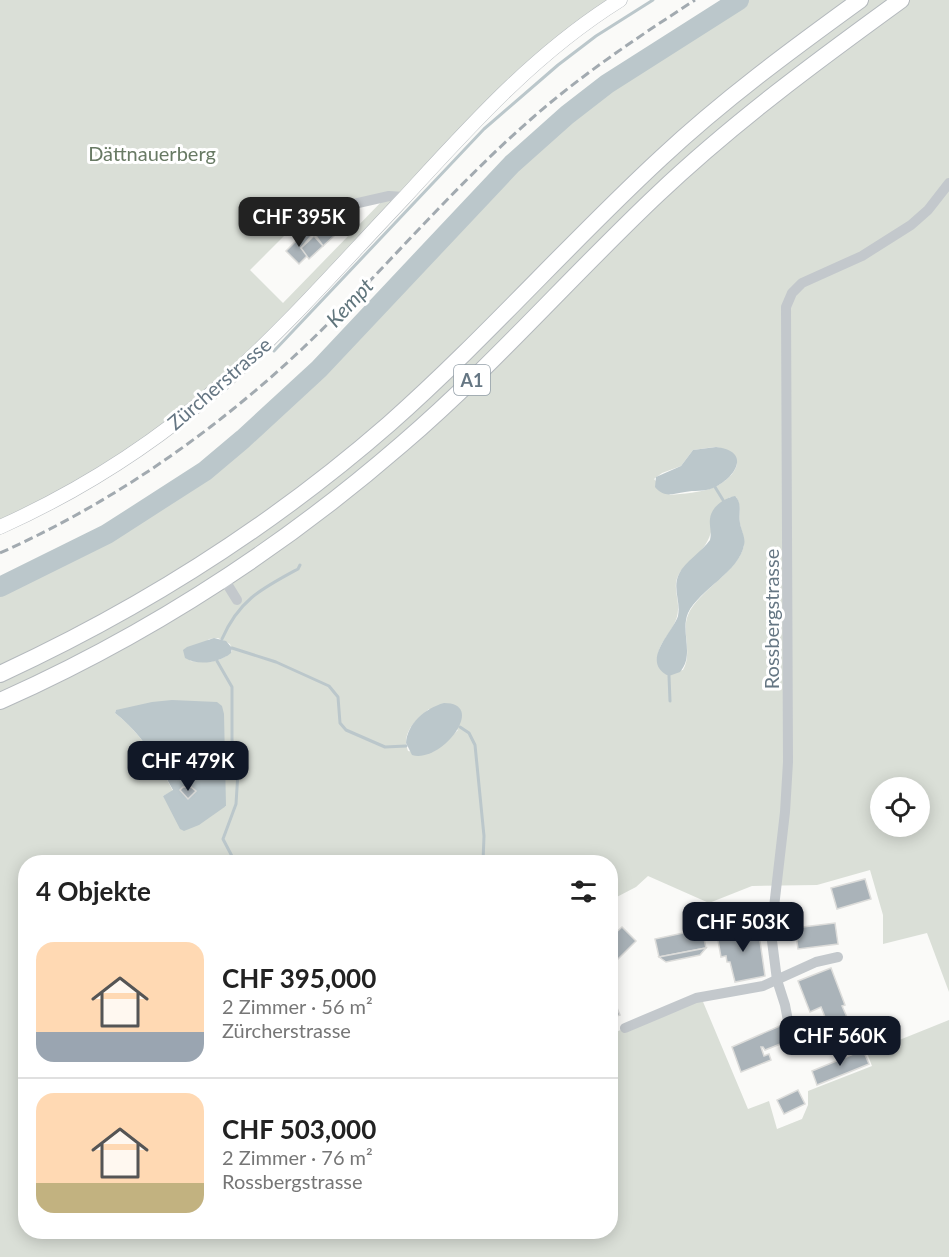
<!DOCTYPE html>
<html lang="de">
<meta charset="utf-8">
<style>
:root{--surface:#fff;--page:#f6f6f6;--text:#222;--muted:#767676;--line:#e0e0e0;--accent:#111827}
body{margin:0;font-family:Lato,sans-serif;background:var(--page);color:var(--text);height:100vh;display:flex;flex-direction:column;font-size:22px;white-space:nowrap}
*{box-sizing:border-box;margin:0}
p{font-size:20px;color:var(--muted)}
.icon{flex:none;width:33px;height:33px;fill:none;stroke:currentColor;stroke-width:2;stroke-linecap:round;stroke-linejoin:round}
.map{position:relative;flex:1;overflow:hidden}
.panel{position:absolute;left:18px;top:855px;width:600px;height:384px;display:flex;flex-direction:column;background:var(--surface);border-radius:24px;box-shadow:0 3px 15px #0003}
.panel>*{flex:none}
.controls{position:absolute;left:870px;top:777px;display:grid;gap:12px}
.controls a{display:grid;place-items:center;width:60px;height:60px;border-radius:50%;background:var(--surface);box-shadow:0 3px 15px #0003;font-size:30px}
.price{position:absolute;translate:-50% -51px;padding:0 14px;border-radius:12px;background:var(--accent);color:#fff;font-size:20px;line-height:39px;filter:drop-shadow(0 2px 3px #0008)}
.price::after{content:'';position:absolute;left:50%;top:36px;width:18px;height:14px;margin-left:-9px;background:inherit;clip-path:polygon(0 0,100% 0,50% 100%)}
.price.on{background:#222;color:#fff}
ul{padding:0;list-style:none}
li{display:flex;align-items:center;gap:18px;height:150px;padding:0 18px}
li+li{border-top:2px solid var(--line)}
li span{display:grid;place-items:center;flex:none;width:168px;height:120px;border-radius:18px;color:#555}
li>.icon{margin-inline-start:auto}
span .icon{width:72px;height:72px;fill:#fffc;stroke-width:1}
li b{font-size:26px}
h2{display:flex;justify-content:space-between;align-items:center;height:72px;padding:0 18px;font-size:26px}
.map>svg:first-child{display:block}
.green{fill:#dadfd7;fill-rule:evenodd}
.water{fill:#bbc7cb}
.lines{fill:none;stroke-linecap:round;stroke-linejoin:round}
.stream{stroke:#bbc7cb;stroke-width:3}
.river{stroke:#bbc7cb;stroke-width:20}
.building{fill:#aab3b9;stroke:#dcdcda;stroke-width:1.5}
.major-casing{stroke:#b5babe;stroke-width:15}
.highway-casing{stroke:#b4b9bd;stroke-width:18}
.minor{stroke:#c3c8cc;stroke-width:10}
.major{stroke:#fff;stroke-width:14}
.highway{stroke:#fff;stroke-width:16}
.rail{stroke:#a2aab0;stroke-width:3;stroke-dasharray:9 4.5;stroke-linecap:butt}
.labels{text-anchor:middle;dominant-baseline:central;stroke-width:6;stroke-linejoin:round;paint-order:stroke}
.shield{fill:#fff;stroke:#939fa8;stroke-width:1.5}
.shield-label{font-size:18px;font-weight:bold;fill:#657683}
.park-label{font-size:20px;fill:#687a64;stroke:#fff}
.street-label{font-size:20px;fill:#657683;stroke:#fff}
.water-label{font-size:21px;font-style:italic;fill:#60757c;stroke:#fff}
</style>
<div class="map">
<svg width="949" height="1257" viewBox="0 0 949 1257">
<rect width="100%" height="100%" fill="#fafaf8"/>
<g class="green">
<path d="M 0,0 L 620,0 L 570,34 L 344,261 L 163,431 L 0,527 ZM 385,198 L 283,303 L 250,270 L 306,214 Z"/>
<path d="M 732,0 L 949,0 L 949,992 L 927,933 L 883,944 L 883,915 L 870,870 L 817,885 L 752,886 L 709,903 L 648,876 L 636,887 L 611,900 L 610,862 L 26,862 L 26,1232 L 610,1232 L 611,1034 L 701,997 L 748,1109 L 769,1101 L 777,1129 L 802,1119 L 808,1105 L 808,1091 L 872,1066 L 867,1053 L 949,1020 L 949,1257 L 0,1257 L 0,580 L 57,554 L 149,497 L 200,481 L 247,444 L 314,382 L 503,180 L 586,107 L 703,27 ZM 715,447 C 752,453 736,478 712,488 C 702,492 682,494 670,495 L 654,479 L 662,473 L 681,466 L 693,450 ZM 730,497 L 736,497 C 742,505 738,514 740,524 C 741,530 744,536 744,542 C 744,568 698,590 688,615 C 681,632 693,652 683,670 L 664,673 C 645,647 677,635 678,610 C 679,597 672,586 679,574 C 683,567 690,562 695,557 C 712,541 712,529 716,507 ZM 218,638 L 230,644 L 232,651 C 221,663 206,663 190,661 L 209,639 ZM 429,709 L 458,730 L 443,744 L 426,754 L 408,751 C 401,732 416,720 429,709 ZM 116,710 L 226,807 L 163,796 L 173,791 C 157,761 142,734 115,713 ZM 880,788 L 920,788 L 920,826 L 880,826 Z"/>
</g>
<g class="water">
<path d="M 716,447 C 752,451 736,478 713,488 C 704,492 694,490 685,492 C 672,494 664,498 655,487 L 656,477 L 681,466 L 693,450 Z"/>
<path d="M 735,496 C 743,504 738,513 740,523 C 741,530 746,538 744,545 C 739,572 700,589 688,613 C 680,632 695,655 680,672 L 669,676 C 639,662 673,632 678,616 C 681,601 672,588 679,574 C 685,561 702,552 710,540 C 712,532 709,526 710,519 C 711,507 724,498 735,496 Z"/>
<path d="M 214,638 L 226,641 L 232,648 L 231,653 C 219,663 198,666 185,658 L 183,650 L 187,647 Z"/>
<path d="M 172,700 L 217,702 L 222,706 L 224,714 L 226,806 L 199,825 L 184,831 L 180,829 L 163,796 L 173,790 C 157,761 142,734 115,713 L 116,710 L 152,702 Z"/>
<path d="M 444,703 C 488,703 441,764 412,755 L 406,743 C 407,724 425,708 444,703 Z"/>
</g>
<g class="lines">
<g class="stream">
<polyline points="274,351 484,129 558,65 596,36 653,0"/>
<polyline points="715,487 723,500"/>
<path d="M 222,639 C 239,600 261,589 298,569 L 300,565"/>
<polyline points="232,648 276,662 329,686 338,697 340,723 346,730 385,747 406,746"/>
<polyline points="217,661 232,687 232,740 238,772 236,804 223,839 235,862"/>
<polyline points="669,676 670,701"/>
<polyline points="460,727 469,733 475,745 484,836 483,862"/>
</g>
<polyline class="river" points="0,587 107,534 205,471 243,439 319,369 512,164 567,115 607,84 739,0"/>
</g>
<g class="building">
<polygon points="341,219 348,226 339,234 332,227"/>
<polygon points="326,224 334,236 323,246 314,233"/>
<polygon points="306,231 311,236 301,248 308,255 299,264 286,251"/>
<polygon points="314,236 323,246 309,259 301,248"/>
<polygon points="183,787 191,787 196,791 188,799 180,790"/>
<polygon points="865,879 871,899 837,909 831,888"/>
<polygon points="729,912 748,915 746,926 727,925"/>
<polygon points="835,923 838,944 798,949 795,928"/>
<polygon points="622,927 636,941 610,967 610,938"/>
<polygon points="758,927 765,976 735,982 730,962 727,962 726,956 721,957 717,935"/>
<polygon points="702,929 706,948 659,957 655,939"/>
<polygon points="706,948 700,955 666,962 659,957"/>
<polygon points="831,968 845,1005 842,1006 850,1024 831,1032 821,1007 810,1012 798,981"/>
<polygon points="610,991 620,1015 610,1018"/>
<polygon points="782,1025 788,1041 765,1050 763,1047 761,1047 764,1056 769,1054 771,1060 741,1072 732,1047"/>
<polygon points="823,1029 829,1044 804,1054 798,1039"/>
<polygon points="863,1050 869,1064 817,1085 812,1071"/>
<polygon points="798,1090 805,1104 784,1114 777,1100"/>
</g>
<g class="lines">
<g class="major-casing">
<path id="major" d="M 0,527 C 80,491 155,443 220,386 C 286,328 344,261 404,198 C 471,125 535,53 620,0"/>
</g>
<g class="highway-casing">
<g id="highway">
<path d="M 0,674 C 141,609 272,526 389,424 C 484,340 568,244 661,158 C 723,100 791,50 860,0"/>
<path d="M 0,701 C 146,636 282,548 402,444 C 493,366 571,276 658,194 C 734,122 817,61 901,0"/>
</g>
</g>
<g class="minor">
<polyline points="336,208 389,196 404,197"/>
<polyline points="224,579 237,600"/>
<polyline points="625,1028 696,998 763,986 816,962 838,957"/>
<polyline points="793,1047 785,1005 777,980 771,933 785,812 788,762 786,307 792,293 802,283 862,256 911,225 928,210 949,183"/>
</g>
<use href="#major" class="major"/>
<use href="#highway" class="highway"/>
<path class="rail" d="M 0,553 C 112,503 214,432 303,348 C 381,274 449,191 530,120 C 581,75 638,37 695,0"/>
</g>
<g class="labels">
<rect class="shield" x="454" y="365" width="36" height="30" rx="4.5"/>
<g class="shield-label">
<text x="472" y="380">A1</text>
</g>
<g class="park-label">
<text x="152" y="153">Dättnauerberg</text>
</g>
<g class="street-label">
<text transform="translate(219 383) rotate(-41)">Zürcherstrasse</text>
<text transform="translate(771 619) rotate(-90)">Rossbergstrasse</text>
</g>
<g class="water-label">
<text transform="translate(349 302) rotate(-47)">Kempt</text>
</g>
</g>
</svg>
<div class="controls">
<a><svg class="icon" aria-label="locate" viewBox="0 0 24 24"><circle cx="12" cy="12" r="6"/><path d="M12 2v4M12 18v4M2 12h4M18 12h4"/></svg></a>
</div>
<b class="price on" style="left:299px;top:248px">CHF 395K</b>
<b class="price" style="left:188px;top:792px">CHF 479K</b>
<b class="price" style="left:743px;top:953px">CHF 503K</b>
<b class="price" style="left:840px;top:1067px">CHF 560K</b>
<section class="panel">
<h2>4 Objekte<svg class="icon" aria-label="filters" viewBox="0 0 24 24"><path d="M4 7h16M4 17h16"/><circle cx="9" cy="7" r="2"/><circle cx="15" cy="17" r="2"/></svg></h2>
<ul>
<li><span style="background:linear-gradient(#ffd9b3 75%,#9aa5b1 0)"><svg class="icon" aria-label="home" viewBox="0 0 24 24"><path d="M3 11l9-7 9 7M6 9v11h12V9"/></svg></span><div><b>CHF 395,000</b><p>2 Zimmer · 56 m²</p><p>Zürcherstrasse</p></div></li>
<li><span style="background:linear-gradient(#ffd9b3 75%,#c2b280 0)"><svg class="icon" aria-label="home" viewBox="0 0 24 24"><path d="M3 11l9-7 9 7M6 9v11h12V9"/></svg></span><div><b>CHF 503,000</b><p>2 Zimmer · 76 m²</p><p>Rossbergstrasse</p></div></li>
</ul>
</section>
</div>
